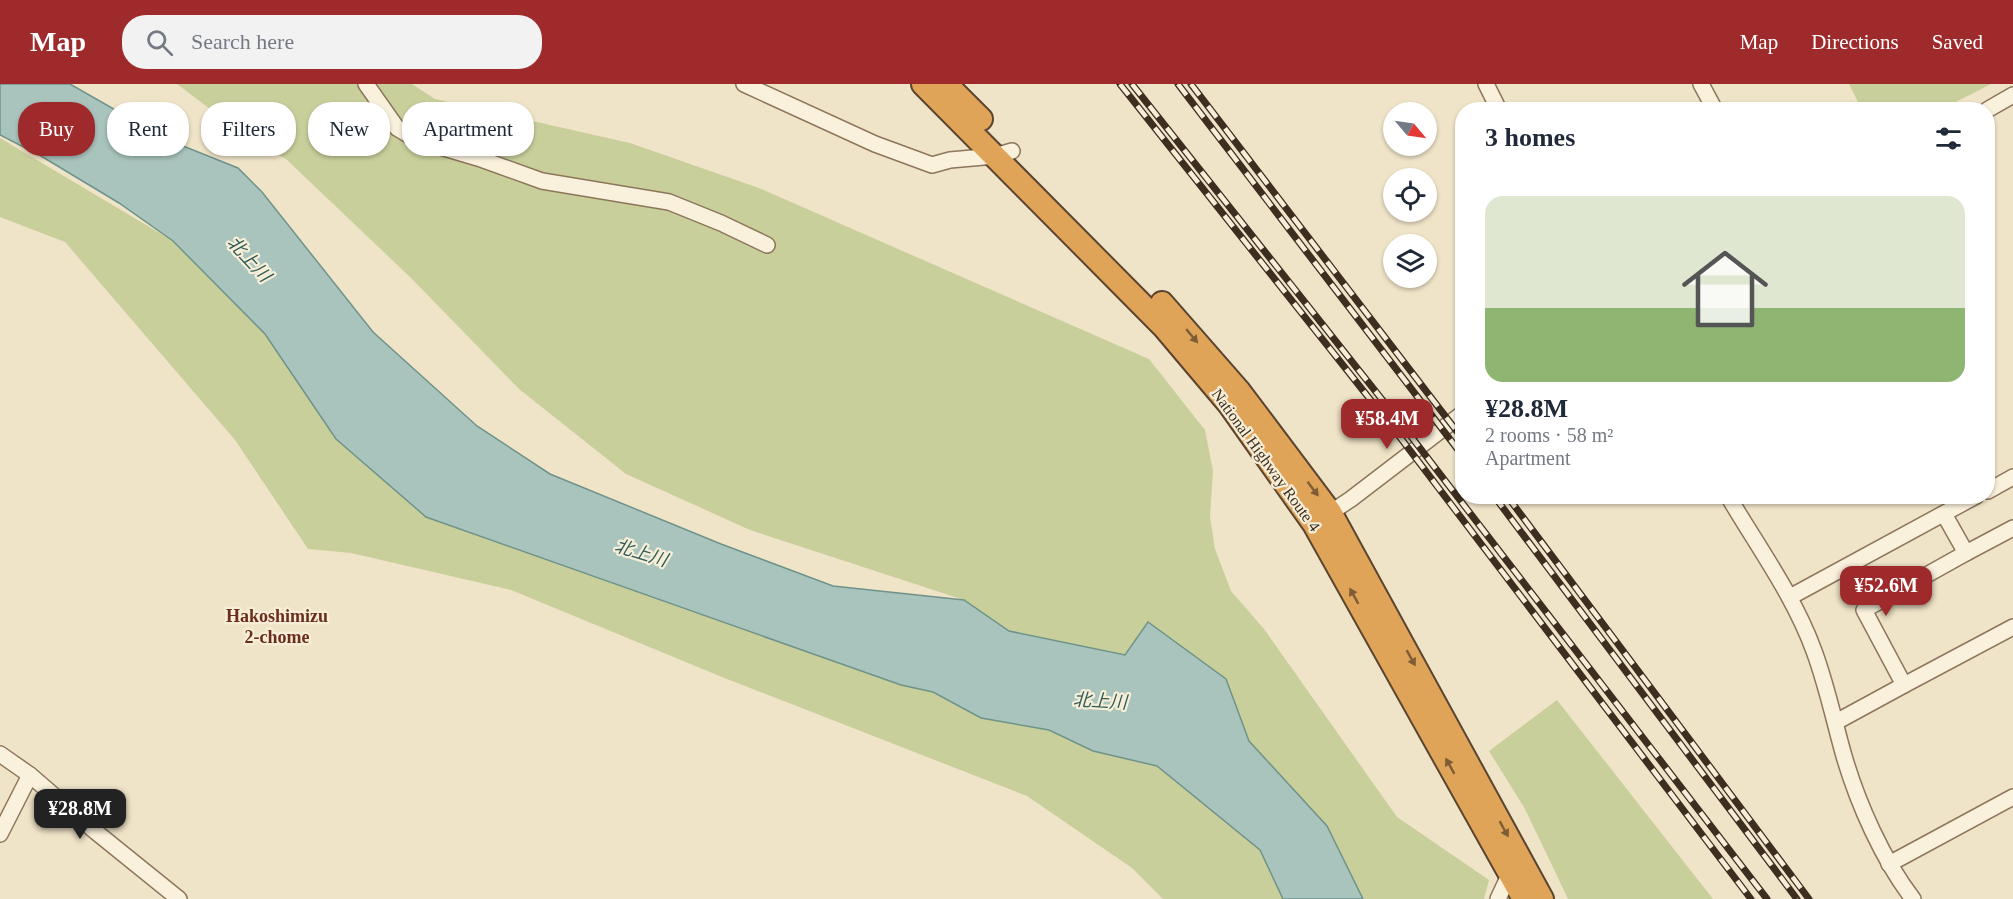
<!DOCTYPE html>
<meta charset="utf-8">
<style>
:root{--surface:#fff;--page:#f2f2f3;--text:#1f2937;--muted:#747a83;--line:#e0e1e3;--accent:#9e2a2b}
body{margin:0;font-family:"Times New Roman","Noto Sans JP",serif;background:var(--page);color:var(--text);height:100vh;display:flex;flex-direction:column;font-size:22px;white-space:nowrap}
*{box-sizing:border-box;margin:0}
p{font-size:20px;color:var(--muted)}
.icon{flex:none;width:33px;height:33px;fill:none;stroke:currentColor;stroke-width:2;stroke-linecap:round;stroke-linejoin:round}
.map{position:relative;flex:1;overflow:hidden}
.side{position:absolute;left:1455px;top:18px;width:540px;height:402px;display:flex;flex-direction:column;background:var(--surface);border-radius:24px;box-shadow:0 2px 4px #0004}
.side>*{flex:none}
.guide{position:absolute;left:18px;top:18px;width:570px;height:54px;display:flex;gap:12px}
.needle{width:39px;rotate:119deg}
.fabs{position:absolute;left:1383px;top:18px;display:grid;gap:12px}
.fabs a{display:grid;place-items:center;width:54px;height:54px;border-radius:50%;background:var(--surface);box-shadow:0 2px 4px #0004;font-size:30px}
.price{position:absolute;translate:-50% -51px;padding:0 14px;border-radius:12px;background:var(--accent);color:#fff;font-size:20px;line-height:39px;filter:drop-shadow(0 2px 3px #0008)}
.price::after{content:'';position:absolute;left:50%;top:36px;width:18px;height:14px;margin-left:-9px;background:inherit;clip-path:polygon(0 0,100% 0,50% 100%)}
.price.on{background:#222;color:#fff}
ul{padding:0;list-style:none}
li{display:grid;align-content:center;gap:12px;height:318px;padding:0 30px}
li+li{border-top:2px solid var(--line)}
li span{display:grid;place-items:center;height:186px;border-radius:18px;color:#555}
li>.icon{margin-inline-start:auto}
span .icon{width:108px;height:108px;fill:#fffc;stroke-width:1}
li b{font-size:26px}
h2{display:flex;justify-content:space-between;align-items:center;height:72px;padding:0 30px;font-size:26px}
.pill{padding:0 21px;border-radius:24px;background:var(--surface);box-shadow:0 2px 4px #0004;font-size:21px;line-height:54px}
.pill.on{background:var(--accent);color:#fff}
header{display:flex;align-items:center;gap:36px;box-sizing:border-box;height:84px;padding:0 30px;background:var(--accent);color:#fff}
header strong{font-size:28px}
nav{display:flex;gap:33px;margin-inline-start:auto;font-size:21px}
.search{width:420px;height:54px;background:var(--page);display:flex;align-items:center;gap:15px;box-sizing:border-box;padding:0 21px;border-radius:24px;color:var(--muted);font-size:22px}
.map>svg:first-child{display:block}
.green{fill:#c9cf9b}
.water{fill:#a9c4bc;stroke:#6f938a;stroke-width:1.5}
.lines{fill:none;stroke-linecap:round;stroke-linejoin:round}
.minor-casing{stroke:#8d765c;stroke-width:18}
.highway-casing{stroke:#5b4430;stroke-width:26}
.minor{stroke:#faf1dc;stroke-width:15}
.highway{stroke:#e0a458;stroke-width:22}
.rail-casing{stroke:#3d2e20;stroke-width:7}
.rail{stroke:#f7eed8;stroke-width:4.5;stroke-dasharray:14;stroke-linecap:butt}
.oneway{fill:#7e5d36}
.labels{text-anchor:middle;dominant-baseline:central;stroke-width:4.5;stroke-linejoin:round;paint-order:stroke}
.street-label{font-size:16px;fill:#3d2e20;stroke:#f7eed8}
.water-label{font-size:18px;font-style:italic;fill:#2f5d5a;stroke:#f7eed8}
.neighbourhood-label{font-size:18px;font-weight:bold;fill:#6b2e1e;stroke:#f7eed8}
</style>
<header>
<strong>Map</strong>
<div class="search"><svg class="icon" aria-label="search" viewBox="0 0 24 24"><circle cx="10" cy="10" r="6"/><path d="M15 15l6 6"/></svg>Search here</div>
<nav><a>Map</a><a>Directions</a><a>Saved</a></nav>
</header>
<div class="map">
<svg width="2013" height="815" viewBox="0 0 2013 815">
<rect width="100%" height="100%" fill="#f0e4c8"/>
<g class="green">
<polygon points="177,0 412,0 435,15 630,59 759,104 1149,275 1205,346 1213,387 1210,433 1215,465 1231,507 1264,545 1397,733 1489,796 1484,815 1363,815 1327,742 1249,657 1226,595 1148,538 1125,571 1008,547 964,516 750,446 626,390 519,305 412,195 286,75 247,53"/>
<polygon points="1849,0 1991,0 1942,25 1862,26"/>
<polygon points="0,54 173,157 265,250 336,355 426,433 901,601 933,608 981,634 1049,646 1093,667 1157,682 1260,766 1283,815 1163,815 1132,784 1027,712 722,593 511,506 351,469 308,465 235,356 65,158 0,133"/>
<polygon points="1557,616 1713,815 1568,815 1525,725 1489,667"/>
</g>
<polygon class="water" points="0,0 70,0 168,56 238,84 262,108 373,248 477,342 550,390 721,460 833,502 964,516 1009,547 1125,571 1148,538 1226,595 1249,657 1327,742 1363,815 1283,815 1260,766 1157,682 1093,667 1049,646 981,634 933,608 901,601 426,433 336,355 265,250 173,157 119,119 41,72 0,51"/>
<g class="lines">
<g class="minor-casing">
<g id="minor">
<polyline points="366,0 397,44 417,56 478,74 542,97 669,118 721,139 767,161"/>
<polyline points="744,0 875,60 932,81 950,76 995,72 1012,67"/>
<polyline points="1486,0 1499,26"/>
<polyline points="1701,0 1715,26"/>
<polyline points="1987,26 2013,11"/>
<polyline points="1988,407 2013,393"/>
<path d="M 1728,412 C 1758,463 1794,512 1814,567 C 1827,602 1834,637 1844,672 C 1858,720 1883,776 1913,815"/>
<polyline points="1324,433 1351,415 1462,330"/>
<polyline points="1966,469 2013,444"/>
<polyline points="1790,513 1976,412"/>
<polyline points="1904,601 2013,543"/>
<polyline points="1836,638 1904,601 1864,526 1966,469 1944,430"/>
<polyline points="0,670 30,691 96,748 179,815"/>
<polyline points="0,750 30,691"/>
<polyline points="1889,780 2013,713"/>
<polyline points="1498,815 1512,785"/>
</g>
</g>
<g class="highway-casing">
<g id="highway">
<polyline points="923,0 1164,243 1229,320 1314,440 1524,815"/>
<polyline points="946,0 981,35"/>
<polyline points="1162,219 1239,307 1330,428 1542,815"/>
</g>
</g>
<use href="#minor" class="minor"/>
<use href="#highway" class="highway"/>
<g class="rail-casing">
<g id="rail">
<polyline points="1120,0 1396,348 1751,815"/>
<polyline points="1132,0 1403,342 1767,815"/>
<polyline points="1178,0 1462,371"/>
<polyline points="1191,0 1462,354"/>
<polyline points="1494,412 1797,815"/>
<polyline points="1507,412 1809,815"/>
</g>
</g>
<use href="#rail" class="rail"/>
</g>
<defs><path id="oneway-solid" d="M-6-.8H1V-3.2L6.5 0L1 3.2V.8H-6Z" transform="scale(1.5)"/></defs>
<g class="oneway">
<use href="#oneway-solid" transform="translate(1192 252) rotate(50)"/>
<use href="#oneway-solid" transform="translate(1313 405) rotate(53)"/>
<use href="#oneway-solid" transform="translate(1354 512) rotate(-119)"/>
<use href="#oneway-solid" transform="translate(1411 574) rotate(61)"/>
<use href="#oneway-solid" transform="translate(1450 682) rotate(-119)"/>
<use href="#oneway-solid" transform="translate(1504 745) rotate(61)"/>
</g>
<g class="labels">
<g class="street-label">
<text transform="translate(1266 376) rotate(54)">National Highway Route 4</text>
</g>
<g class="water-label">
<text transform="translate(249 175) rotate(47)">北上川</text>
<text transform="translate(641 469) rotate(17)">北上川</text>
<text transform="translate(1100 617) rotate(3)">北上川</text>
</g>
<g class="neighbourhood-label">
<text x="277" y="532">Hakoshimizu<tspan x="277" dy="21">2-chome</tspan></text>
</g>
</g>
</svg>
<div class="fabs">
<a><svg class="needle" viewBox="-14 -14 28 28"><path d="M0-13l5 13h-10z" fill="#e53935"/><path d="M0 13l5-13h-10z" fill="#747a83"/></svg></a>
<a><svg class="icon" aria-label="locate" viewBox="0 0 24 24"><circle cx="12" cy="12" r="6"/><path d="M12 2v4M12 18v4M2 12h4M18 12h4"/></svg></a>
<a><svg class="icon" aria-label="layers" viewBox="0 0 24 24"><path d="M12 4l9 5-9 5-9-5zM3 14l9 5 9-5"/></svg></a>
</div>
<b class="price" style="left:1387px;top:366px">¥58.4M</b>
<b class="price" style="left:1886px;top:533px">¥52.6M</b>
<b class="price on" style="left:80px;top:756px">¥28.8M</b>
<div class="guide">
<a class="pill on">Buy</a>
<a class="pill">Rent</a>
<a class="pill">Filters</a>
<a class="pill">New</a>
<a class="pill">Apartment</a>
</div>
<section class="side">
<h2>3 homes<svg class="icon" aria-label="filters" viewBox="0 0 24 24"><path d="M4 7h16M4 17h16"/><circle cx="9" cy="7" r="2"/><circle cx="15" cy="17" r="2"/></svg></h2>
<ul>
<li><span style="background:linear-gradient(#dfe7d0 60%,#8fb573 0)"><svg class="icon" aria-label="home" viewBox="0 0 24 24"><path d="M3 11l9-7 9 7M6 9v11h12V9"/></svg></span><div><b>¥28.8M</b><p>2 rooms · 58 m²</p><p>Apartment</p></div></li>
</ul>
</section>
</div>
